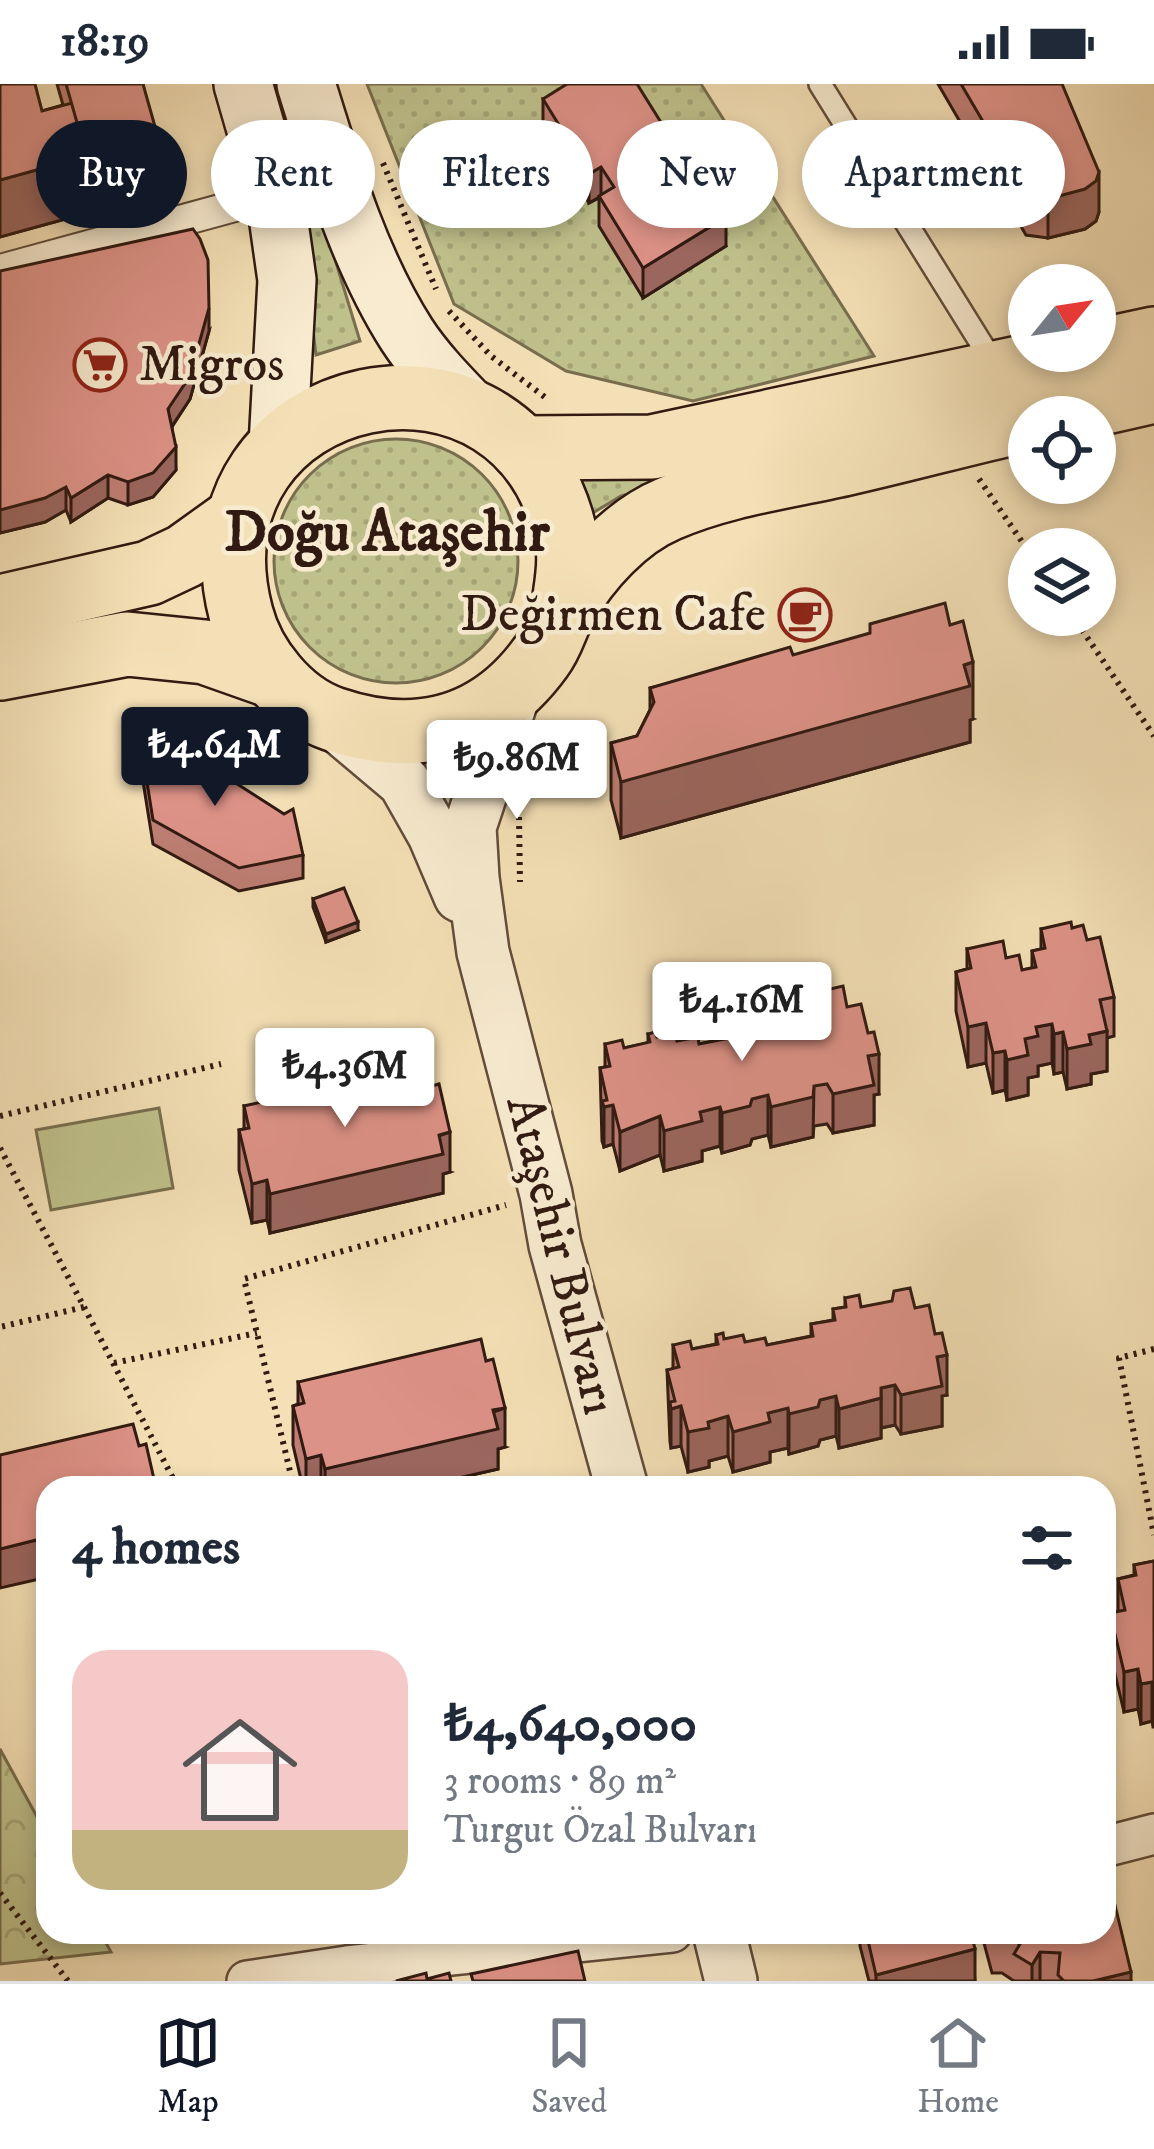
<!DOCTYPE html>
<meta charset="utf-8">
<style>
:root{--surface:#fff;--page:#f6f6f7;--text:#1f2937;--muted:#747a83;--line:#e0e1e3;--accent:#111827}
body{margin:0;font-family:"IM FELL DW Pica",serif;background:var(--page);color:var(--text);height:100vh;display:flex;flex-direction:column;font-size:45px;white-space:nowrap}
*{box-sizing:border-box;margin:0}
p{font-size:39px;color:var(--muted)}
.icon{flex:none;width:66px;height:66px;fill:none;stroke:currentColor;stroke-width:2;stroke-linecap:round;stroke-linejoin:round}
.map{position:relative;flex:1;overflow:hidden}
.details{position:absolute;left:36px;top:1392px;width:1080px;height:468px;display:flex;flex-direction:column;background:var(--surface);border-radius:36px;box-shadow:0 6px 18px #0003}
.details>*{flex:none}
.guide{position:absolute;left:36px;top:36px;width:1083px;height:108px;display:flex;gap:24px}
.needle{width:78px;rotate:60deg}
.buttons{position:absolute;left:1008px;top:180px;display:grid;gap:24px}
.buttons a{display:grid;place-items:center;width:108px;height:108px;border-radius:50%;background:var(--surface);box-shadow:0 6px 18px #0003;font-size:60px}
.price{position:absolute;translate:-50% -102px;padding:0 27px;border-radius:12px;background:#fff;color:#222;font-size:39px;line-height:78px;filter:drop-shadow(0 3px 6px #0008)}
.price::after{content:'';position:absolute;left:50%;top:72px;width:36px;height:27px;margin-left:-18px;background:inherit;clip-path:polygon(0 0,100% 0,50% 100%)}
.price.on{background:var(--accent);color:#fff}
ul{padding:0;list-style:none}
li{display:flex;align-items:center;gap:36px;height:300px;padding:0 36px}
li span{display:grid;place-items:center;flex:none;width:336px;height:240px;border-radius:36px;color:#555}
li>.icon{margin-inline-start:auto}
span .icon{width:144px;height:144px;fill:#fffc;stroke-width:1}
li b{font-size:51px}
h2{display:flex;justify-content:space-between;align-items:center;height:144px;padding:0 36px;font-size:51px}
.chip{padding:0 42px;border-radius:54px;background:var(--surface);box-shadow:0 6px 18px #0003;font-size:42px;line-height:108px}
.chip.on{background:var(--accent);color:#fff}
.status{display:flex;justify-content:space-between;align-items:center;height:84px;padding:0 60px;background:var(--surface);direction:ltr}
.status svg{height:33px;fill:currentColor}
.tabs{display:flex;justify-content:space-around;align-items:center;height:168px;border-top:3px solid var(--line);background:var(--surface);font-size:33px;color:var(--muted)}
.tabs a{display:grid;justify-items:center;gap:6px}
.tabs .on{color:var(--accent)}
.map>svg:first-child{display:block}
.grass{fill:url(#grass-dots);stroke:#786e4e;stroke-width:3}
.forest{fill:url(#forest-crowns);stroke:#786e4e;stroke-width:3}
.garden{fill:#bfc18c;stroke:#786e4e;stroke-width:3}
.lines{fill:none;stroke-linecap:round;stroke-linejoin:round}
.service-casing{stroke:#624c3a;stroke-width:26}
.pedestrian-casing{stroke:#624c3a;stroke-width:34}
.minor-casing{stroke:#624c3a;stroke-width:44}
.tertiary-casing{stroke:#624c3a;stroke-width:56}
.secondary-casing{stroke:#311a11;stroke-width:62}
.primary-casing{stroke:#311a11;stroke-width:68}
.path{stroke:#311a11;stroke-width:6;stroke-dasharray:3 6;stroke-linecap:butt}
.service{stroke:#f8ebd0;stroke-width:21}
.pedestrian{stroke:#f8ebd0;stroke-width:30}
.minor{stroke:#f8ebd0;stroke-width:39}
.tertiary{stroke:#f8ebd0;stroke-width:51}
.secondary{stroke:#f8ebd0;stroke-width:57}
.primary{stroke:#f4e0b6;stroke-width:63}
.wall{fill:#be7e74;stroke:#311a11;stroke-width:3}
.shaded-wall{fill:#9b665e;stroke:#311a11;stroke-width:3}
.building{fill:#dd9287;stroke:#311a11;stroke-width:3}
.labels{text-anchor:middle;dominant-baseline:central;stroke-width:9;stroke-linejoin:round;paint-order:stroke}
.poi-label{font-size:51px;fill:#311a11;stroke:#f8ebd0;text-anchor:start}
.street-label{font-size:51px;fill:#311a11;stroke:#f8ebd0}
.quarter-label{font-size:57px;font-weight:bold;fill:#311a11;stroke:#f8ebd0}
</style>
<div class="status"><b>18:19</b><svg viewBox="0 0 49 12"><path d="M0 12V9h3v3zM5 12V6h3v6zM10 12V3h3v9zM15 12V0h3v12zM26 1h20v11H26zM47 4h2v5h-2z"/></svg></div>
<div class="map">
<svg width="1154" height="1897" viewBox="0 0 1154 1897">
<defs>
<pattern id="grass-dots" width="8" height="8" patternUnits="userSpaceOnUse" patternTransform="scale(3)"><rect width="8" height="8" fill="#bfc18c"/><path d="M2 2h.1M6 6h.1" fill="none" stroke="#a5a578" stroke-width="1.8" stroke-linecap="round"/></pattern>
<pattern id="forest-crowns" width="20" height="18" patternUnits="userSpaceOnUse" patternTransform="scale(3)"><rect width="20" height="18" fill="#bfc18c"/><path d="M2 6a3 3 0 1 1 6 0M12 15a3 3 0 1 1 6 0" fill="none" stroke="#a5a578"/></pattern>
</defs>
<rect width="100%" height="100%" fill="#f4e0b6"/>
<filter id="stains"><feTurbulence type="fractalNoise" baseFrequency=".00167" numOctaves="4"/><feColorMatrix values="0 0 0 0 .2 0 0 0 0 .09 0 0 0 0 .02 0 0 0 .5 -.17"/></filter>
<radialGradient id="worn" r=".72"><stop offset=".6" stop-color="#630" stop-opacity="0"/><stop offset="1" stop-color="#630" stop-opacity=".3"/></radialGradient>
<g class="grass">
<polygon points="367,0 701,0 874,272 693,317 566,287 454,220"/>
<polygon points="319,123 360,257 316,271 299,126"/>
<circle cx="396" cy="477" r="122"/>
<polygon points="550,376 720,386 621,412 571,442"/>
</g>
<polygon class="forest" points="0,1665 48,1753 48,1848 100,1848 111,1868 0,1880"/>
<polygon class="garden" points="159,1024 173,1104 51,1126 36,1046"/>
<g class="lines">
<g class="service-casing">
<polyline id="service" points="820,0 994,280"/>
</g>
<g class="pedestrian-casing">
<polyline id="pedestrian" points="0,186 275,111 337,99"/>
</g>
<g class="minor-casing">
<g id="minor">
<polyline points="1104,1763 1154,1750"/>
<polyline points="247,1897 347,1882 672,1848"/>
</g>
</g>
<g class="tertiary-casing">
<g id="tertiary">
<polyline points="516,604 470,743 473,794 483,868 546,1110 555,1161 622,1404"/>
<polyline points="328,634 404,698 434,751 460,812"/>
<polyline points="719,1848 731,1897"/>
</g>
</g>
<g class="secondary-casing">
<g id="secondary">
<polyline points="243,0 275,111 287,196 278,362"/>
<path d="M 306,0 C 332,84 359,176 407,251 C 426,280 450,304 474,329"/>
</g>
</g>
<g class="primary-casing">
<g id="primary">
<polyline points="1039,333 1154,307"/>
<polyline points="522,364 652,363 1154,255"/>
<polyline points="0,523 149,489 185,472 238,434"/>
<path d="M 563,528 C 565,508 571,484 568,464 C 527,220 179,295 241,530 C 252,573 289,620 333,635 C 415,663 489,645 541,573 C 552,559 556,540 565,524 C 588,485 625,443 668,425 C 723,401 785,393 843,380 C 905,366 967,349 1029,335"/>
<polyline points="0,584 127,560 205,568 273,592"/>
</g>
</g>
<g class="path">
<polyline points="383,79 436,205"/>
<polyline points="449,227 491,272 546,314"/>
<polyline points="979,395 1029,468"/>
<polyline points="1072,531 1154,652"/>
<polyline points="519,733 520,798"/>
<polyline points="0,1032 221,980"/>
<polyline points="0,1064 84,1223 0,1243"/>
<polyline points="84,1223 178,1404"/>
<polyline points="1154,1265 1119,1274 1154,1451"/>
<polyline points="114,1279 257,1249"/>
<polyline points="294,1404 244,1195 506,1121"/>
<polyline points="0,1809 68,1897"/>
</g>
<use href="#service" class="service"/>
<use href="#pedestrian" class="pedestrian"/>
<use href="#minor" class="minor"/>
<use href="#tertiary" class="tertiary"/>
<use href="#secondary" class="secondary"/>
<use href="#primary" class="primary"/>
</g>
<g class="wall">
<polygon points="0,0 42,27 63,21 57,0 143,0 165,108 94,128 87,104 87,129 0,153"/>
<polygon points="938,0 1062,0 1099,128 1096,137 1085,145 1048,154 1026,151"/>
<polygon points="543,15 662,70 660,70 726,162 643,214 599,142 599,114 589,119 543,44"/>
<polygon points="209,247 190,315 172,343 176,386 153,413 128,421 108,414 71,438 66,426 45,438 0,449"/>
<polygon points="793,571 973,635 970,636 970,658 621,754 611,716 611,659 637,652 650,626 650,604"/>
<polygon points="141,661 303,771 303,794 239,807 153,760 141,685"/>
<polygon points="313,815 358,846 326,858 313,823"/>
<polygon points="1072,844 1087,856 1114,913 1114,952 1107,954 1107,987 1091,990 1091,1000 1067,1005 1063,988 1054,990 1052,979 1038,982 1038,992 1028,994 1028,1011 1007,1016 1005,1006 993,1009 986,979 968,983 956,927 956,888 967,885 967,865 1006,874 1022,886 1032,884 1032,867 1041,865 1041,845"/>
<polygon points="777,913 793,922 847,923 879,1010 874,1011 874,1041 833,1049 827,1040 814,1042 813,1053 771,1063 768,1051 752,1055 750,1061 722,1069 720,1062 702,1067 702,1077 664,1087 660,1071 620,1087 613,1060 604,1063 602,1057 600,984 605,983 605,960 624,964 648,959 648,950 657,953 699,960 743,951 743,939 765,935 765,924 777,922"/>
<polygon points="244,1022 450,1088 443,1090 443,1109 270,1149 267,1136 252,1139 239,1086 239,1046 244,1045"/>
<polygon points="845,1214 861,1223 915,1224 947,1311 942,1312 942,1342 901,1350 895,1341 881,1344 881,1354 839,1364 836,1352 820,1356 818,1362 789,1370 788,1364 770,1368 770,1378 733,1388 728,1372 709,1377 709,1383 688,1388 681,1362 671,1364 670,1358 667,1286 673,1285 673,1261 692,1265 716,1260 716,1251 724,1255 767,1261 811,1252 811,1240 833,1236 833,1225 845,1223"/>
<polygon points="298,1298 505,1363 498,1365 498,1385 415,1404 303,1404 293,1361 293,1322 298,1320"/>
<polygon points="1154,1477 1154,1643 1153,1643 1152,1637 1141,1640 1138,1625 1124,1628 1110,1569 1110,1529 1118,1527 1118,1495 1134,1491 1134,1481"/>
<polygon points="860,1848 971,1848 975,1897 869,1897 860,1862"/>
<polygon points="981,1848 1104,1848 1131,1897 1014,1897 1002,1889 992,1889"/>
</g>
<g class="shaded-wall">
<polygon points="662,40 662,70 647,79 647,49"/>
<polygon points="87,72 87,129 0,153 0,96"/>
<polygon points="165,78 165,108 94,128 94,98"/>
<polygon points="601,83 601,112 589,119 589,90"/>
<polygon points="1099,88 1099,128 1096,137 1085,145 1048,154 1048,115"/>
<polygon points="726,133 726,162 643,214 643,184"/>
<polygon points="209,224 209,247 190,315 168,348 168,325"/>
<polygon points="176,363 176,386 153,413 128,421 128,398"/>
<polygon points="108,391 108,414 71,438 71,414"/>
<polygon points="66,403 66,426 45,438 0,449 0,426"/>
<polygon points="973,578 973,635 970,636 970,658 621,754 621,698"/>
<polygon points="358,838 358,846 326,858 326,850"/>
<polygon points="986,939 986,979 968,983 968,943"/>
<polygon points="1052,940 1052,979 1038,982 1038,992 1028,994 1028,1011 1007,1016 1007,976 1036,943"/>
<polygon points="1107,947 1107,987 1091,990 1091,1000 1067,1005 1067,965 1089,951"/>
<polygon points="1063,948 1063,988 1054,990 1054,950"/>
<polygon points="1005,967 1005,1006 993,1009 993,969"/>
<polygon points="879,970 879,1010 874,1011 874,1041 833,1049 833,1010 868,972"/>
<polygon points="814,1002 813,1053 771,1063 771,1023"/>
<polygon points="768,1011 768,1051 752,1055 750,1061 722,1069 722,1029 752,1015"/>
<polygon points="613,1021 613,1060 604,1063 604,1023"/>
<polygon points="720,1023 720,1062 702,1067 702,1077 664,1087 664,1047 700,1028"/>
<polygon points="660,1032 660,1071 620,1087 620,1048"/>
<polygon points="450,1048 450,1088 443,1090 443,1109 270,1149 270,1110"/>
<polygon points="267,1096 267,1136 252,1139 252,1100"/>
<polygon points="947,1271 947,1311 942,1312 942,1342 901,1350 901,1311 937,1273"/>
<polygon points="895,1301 895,1341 881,1344 881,1304"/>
<polygon points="836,1312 836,1352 820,1356 818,1362 789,1370 789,1330 820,1316"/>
<polygon points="881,1314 881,1354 839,1364 839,1325"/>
<polygon points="681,1322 681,1362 671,1364 671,1325"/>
<polygon points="505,1324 505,1363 498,1365 498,1385 415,1404 325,1404 325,1385"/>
<polygon points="788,1324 788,1364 770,1368 770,1378 733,1388 733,1348 768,1329"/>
<polygon points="728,1332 728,1372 709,1377 709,1383 688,1388 688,1348 708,1338"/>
<polygon points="321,1371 321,1404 306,1404 306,1375"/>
<polygon points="48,1453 48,1493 0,1504 0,1465"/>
<polygon points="1138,1585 1138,1625 1124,1628 1124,1588"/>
<polygon points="1152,1598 1152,1637 1141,1640 1141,1600"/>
<polygon points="975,1865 975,1897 876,1897 876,1891"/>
<polygon points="1040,1868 1040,1897 1032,1897 1032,1881"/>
<polygon points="1131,1888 1131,1897 1093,1897"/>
</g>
<g class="building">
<polygon points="0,0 35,0 42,27 72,19 87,72 0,96"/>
<polygon points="66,0 143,0 165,78 94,98"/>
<polygon points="567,0 637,0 662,40 647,49 662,73 682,61 726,133 643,184 599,112 614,103 601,83 589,90 543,15"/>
<polygon points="961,0 1062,0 1099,88 1096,97 1085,105 1048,115 1026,111"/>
<polygon points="193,145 200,155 208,176 209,224 190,292 168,325 176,363 153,389 128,398 108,391 71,414 66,403 45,414 0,426 0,187"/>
<polygon points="945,519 950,541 963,537 973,578 964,581 970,602 621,698 611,659 637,652 654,618 650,604 790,563 793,571 870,549 870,540"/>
<polygon points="192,654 195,673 284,730 293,725 303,771 239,784 153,736 141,661"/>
<polygon points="344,804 358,838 326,850 313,815"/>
<polygon points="1071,838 1072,844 1083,841 1087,856 1100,853 1114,913 1100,916 1107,947 1089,951 1091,960 1067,965 1063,948 1054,950 1052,940 1036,943 1038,952 1025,955 1028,971 1007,976 1005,967 993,969 986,939 968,943 956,888 971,884 967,865 1003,857 1006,874 1019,871 1022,886 1036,883 1032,867 1045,864 1041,845"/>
<polygon points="843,902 847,923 861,920 868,949 874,948 879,970 868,972 874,1001 833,1010 827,1000 814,1002 813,1013 771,1023 768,1011 752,1015 750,1022 722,1029 720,1023 700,1028 702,1037 664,1047 660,1032 620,1048 613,1021 604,1023 602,1017 607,1016 600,984 610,982 605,960 622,956 624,964 650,958 648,950 655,948 657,953 675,949 677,957 698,953 699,960 745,951 743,939 767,934 765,924 778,921 777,913 790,910 793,922 824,916 826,906"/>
<polygon points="427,980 432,1002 439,1000 450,1048 439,1051 443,1070 270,1110 267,1096 252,1100 239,1046 249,1044 244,1022"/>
<polygon points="910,1204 915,1224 929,1221 935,1250 942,1249 947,1271 937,1273 942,1302 901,1311 895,1301 881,1304 881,1314 839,1325 836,1312 820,1316 818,1323 789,1330 788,1324 768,1329 770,1338 733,1348 728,1332 708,1338 709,1344 688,1348 681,1322 671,1325 670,1318 675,1317 667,1286 679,1283 673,1261 690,1257 692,1265 718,1260 716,1251 723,1249 724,1255 743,1251 745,1258 765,1254 767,1261 813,1252 811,1240 835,1236 833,1225 846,1223 845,1214 859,1211 861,1223 892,1217 894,1207"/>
<polygon points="481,1255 486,1277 493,1275 505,1324 493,1326 498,1345 325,1385 321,1371 306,1375 293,1322 304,1319 298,1298"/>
<polygon points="133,1340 139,1362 146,1360 156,1404 48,1404 48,1453 0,1465 0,1371"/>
<polygon points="1154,1477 1154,1603 1153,1603 1152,1598 1141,1600 1138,1585 1124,1588 1110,1529 1125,1526 1118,1495 1136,1491 1134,1481"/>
<polygon points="1114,1817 1131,1888 1093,1897 1064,1897 1058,1891 1060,1869 1040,1868 1032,1881 1014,1870 1020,1860 1002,1849 991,1848 1104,1848 1104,1819"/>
<polygon points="866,1848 971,1848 975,1865 876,1891"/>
<polygon points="578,1867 585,1897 473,1897 471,1890"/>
<polygon points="426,1889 427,1895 449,1889 451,1897 396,1897"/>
</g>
<defs>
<g id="supermarket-ring" transform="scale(2.7)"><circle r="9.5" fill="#f8ebd0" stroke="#8f2418" stroke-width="1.5"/><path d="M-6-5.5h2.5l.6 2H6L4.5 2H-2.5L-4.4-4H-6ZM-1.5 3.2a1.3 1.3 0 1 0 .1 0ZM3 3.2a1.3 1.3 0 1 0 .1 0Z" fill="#8f2418"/></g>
<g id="cafe-ring" transform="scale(2.7)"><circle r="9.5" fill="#f8ebd0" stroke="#8f2418" stroke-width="1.5"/><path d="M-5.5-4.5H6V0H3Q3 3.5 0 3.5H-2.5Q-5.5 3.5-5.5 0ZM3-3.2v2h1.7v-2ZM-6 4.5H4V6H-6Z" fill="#8f2418"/></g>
</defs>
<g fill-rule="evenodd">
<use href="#supermarket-ring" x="100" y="281"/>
<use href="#cafe-ring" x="805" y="531"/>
</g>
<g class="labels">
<g class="poi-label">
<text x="139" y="281">Migros</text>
<text x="766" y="531" text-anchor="end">Değirmen Cafe</text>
</g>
<g class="street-label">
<text transform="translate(561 1171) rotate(76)">Ataşehir Bulvarı</text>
</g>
<g class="quarter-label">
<text x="387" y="449">Doğu Ataşehir</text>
</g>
</g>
<rect width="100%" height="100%" filter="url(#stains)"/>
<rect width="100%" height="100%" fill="url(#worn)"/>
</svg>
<div class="buttons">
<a><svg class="needle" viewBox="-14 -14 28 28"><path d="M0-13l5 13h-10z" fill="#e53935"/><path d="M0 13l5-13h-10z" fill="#747a83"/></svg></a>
<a><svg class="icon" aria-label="locate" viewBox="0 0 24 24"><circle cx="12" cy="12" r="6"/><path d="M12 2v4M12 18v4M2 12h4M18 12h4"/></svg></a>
<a><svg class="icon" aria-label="layers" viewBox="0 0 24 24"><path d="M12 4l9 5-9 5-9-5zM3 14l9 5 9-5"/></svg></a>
</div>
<b class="price on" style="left:215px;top:725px">₺4.64M</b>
<b class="price" style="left:517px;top:738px">₺9.86M</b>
<b class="price" style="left:742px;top:980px">₺4.16M</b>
<b class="price" style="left:345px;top:1046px">₺4.36M</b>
<div class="guide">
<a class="chip on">Buy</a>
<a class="chip">Rent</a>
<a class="chip">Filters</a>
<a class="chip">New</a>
<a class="chip">Apartment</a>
</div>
<section class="details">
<h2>4 homes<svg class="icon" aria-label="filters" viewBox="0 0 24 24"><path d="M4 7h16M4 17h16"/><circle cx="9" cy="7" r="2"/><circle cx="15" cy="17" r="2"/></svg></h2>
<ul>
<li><span style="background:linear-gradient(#f6c9c9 75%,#c2b280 0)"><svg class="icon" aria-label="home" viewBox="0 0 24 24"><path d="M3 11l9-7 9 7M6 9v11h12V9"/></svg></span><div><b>₺4,640,000</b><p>3 rooms · 89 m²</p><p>Turgut Özal Bulvarı</p></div></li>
</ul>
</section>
</div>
<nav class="tabs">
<a class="on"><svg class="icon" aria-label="map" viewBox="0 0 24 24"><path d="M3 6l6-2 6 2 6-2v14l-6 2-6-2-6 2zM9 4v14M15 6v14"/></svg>Map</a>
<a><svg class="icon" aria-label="saved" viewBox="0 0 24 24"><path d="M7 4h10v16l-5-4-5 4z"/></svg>Saved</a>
<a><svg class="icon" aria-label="home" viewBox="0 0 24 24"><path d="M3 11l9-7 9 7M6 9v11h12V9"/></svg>Home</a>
</nav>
